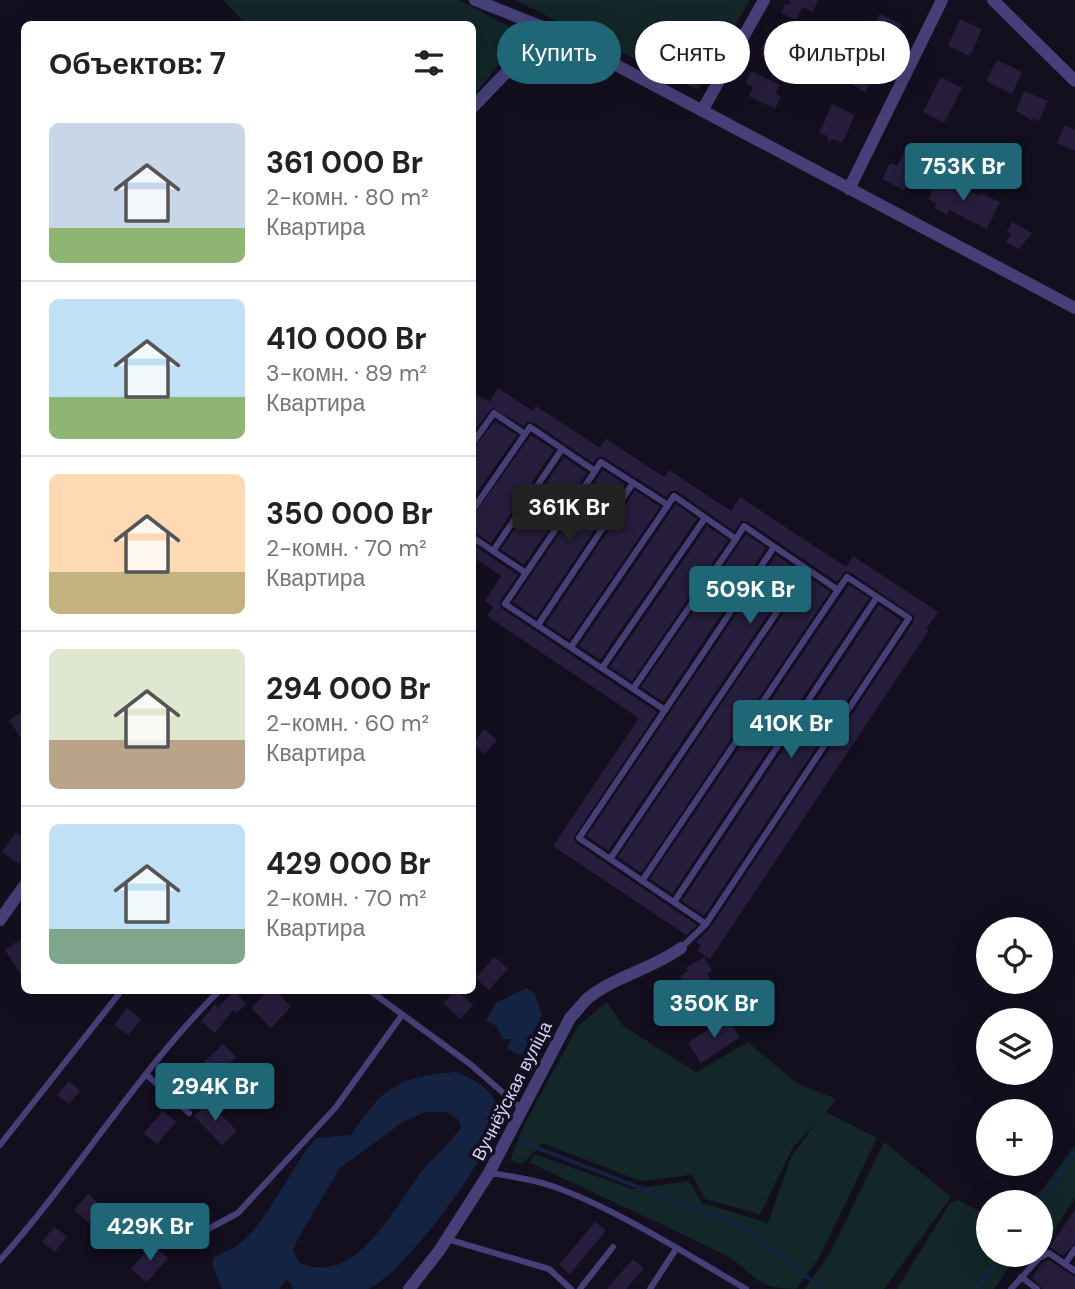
<!DOCTYPE html>
<html lang="ru">
<meta charset="utf-8">
<style>
:root{--surface:#fff;--page:#f2f2f2;--text:#222;--muted:#767676;--line:#e0e0e0;--accent:#1f6676}
body{margin:0;font-family:"DM Sans",sans-serif;background:var(--page);color:var(--text);height:100vh;display:flex;flex-direction:column;font-size:26px;white-space:nowrap}
*{box-sizing:border-box;margin:0}
p{font-size:23px;color:var(--muted)}
.icon{flex:none;width:38px;height:38px;fill:none;stroke:currentColor;stroke-width:2;stroke-linecap:round;stroke-linejoin:round}
.map{position:relative;flex:1;overflow:hidden}
.drawer{position:absolute;left:21px;top:21px;width:455px;height:973px;display:flex;flex-direction:column;background:var(--surface);border-radius:10px;box-shadow:0 7px 28px #0002}
.drawer>*{flex:none}
.banner{position:absolute;left:497px;top:21px;width:472px;height:63px;display:flex;gap:14px}
.fabs{position:absolute;left:976px;top:917px;display:grid;gap:14px}
.fabs a{display:grid;place-items:center;width:77px;height:77px;border-radius:50%;background:var(--surface);box-shadow:0 7px 28px #0002;font-size:35px}
.price{position:absolute;translate:-50% -60px;padding:0 16px;border-radius:7px;background:var(--accent);color:#fff;font-size:23px;line-height:46px;filter:drop-shadow(0 2px 4px #0008)}
.price::after{content:'';position:absolute;left:50%;top:42px;width:21px;height:16px;margin-left:-10px;background:inherit;clip-path:polygon(0 0,100% 0,50% 100%)}
.price.on{background:#222;color:#fff}
ul{padding:0;list-style:none}
li{display:flex;align-items:center;gap:21px;height:175px;padding:0 28px}
li+li{border-top:2px solid var(--line)}
li span{display:grid;place-items:center;flex:none;width:196px;height:140px;border-radius:10px;color:#555}
li>.icon{margin-inline-start:auto}
span .icon{width:84px;height:84px;fill:#fffc;stroke-width:1}
li b{font-size:30px}
h2{display:flex;justify-content:space-between;align-items:center;height:84px;padding:0 28px;font-size:30px}
.tag{padding:0 24px;border-radius:32px;background:var(--surface);box-shadow:0 7px 28px #0002;font-size:24px;line-height:63px}
.tag.on{background:var(--accent);color:#fff}
.map>svg:first-child{display:block}
.green{fill:#132728}
.water{fill:#152343;fill-rule:evenodd}
.lines{fill:none;stroke-linecap:round;stroke-linejoin:round}
.stream{stroke:#152343;stroke-width:3.5}
.building{fill:#271e3d}
.lane{stroke:#474078;stroke-width:6}
.street{stroke:#474078;stroke-width:12}
.labels{text-anchor:middle;dominant-baseline:central;stroke-width:7;stroke-linejoin:round;paint-order:stroke}
.street-label{font-size:18px;fill:#dbd3f9;stroke:#130f1f}
</style>
<div class="map">
<svg width="1075" height="1289" viewBox="0 0 1075 1289">
<rect width="100%" height="100%" fill="#130f1f"/>
<g class="green">
<polygon points="223,0 459,0 520,32 515,45 473,96 472,24 246,24"/>
<polygon points="515,0 750,0 698,90"/>
<path d="M 607,1002 L 623,1026 L 696,1072 L 748,1042 L 797,1083 L 836,1099 L 826,1112 L 877,1138 L 819,1258 L 796,1289 C 749,1289 755,1269 721,1253 C 658,1222 594,1193 530,1163 L 534,1154 L 632,1189 L 689,1181 L 702,1203 L 768,1223 L 791,1157 L 817,1121 L 792,1149 L 760,1214 L 705,1199 L 692,1175 L 641,1181 L 542,1143 L 523,1164 L 510,1161 L 523,1127 L 578,1026 Z"/>
<polygon points="884,1142 951,1197 884,1289 805,1289 831,1251"/>
<polygon points="1075,1145 1075,1198 1048,1240 1041,1242 1041,1202 1024,1202 1043,1189"/>
<polygon points="958,1200 989,1216 989,1255 1017,1255 994,1289 897,1289 950,1203"/>
</g>
<g class="water">
<polygon points="526,988 535,993 542,1015 522,1055 507,1049 511,1039 503,1039 496,1025 486,1021 496,1003"/>
<path d="M 455,1072 C 471,1078 494,1089 498,1109 C 504,1142 401,1278 368,1289 C 358,1289 307,1289 293,1289 L 290,1282 L 286,1280 L 279,1289 L 222,1289 L 212,1264 L 214,1257 C 221,1253 231,1250 238,1245 C 271,1219 288,1170 316,1138 L 351,1135 C 383,1088 396,1077 455,1072 ZM 425,1112 L 447,1112 L 459,1120 L 461,1128 C 451,1142 437,1154 425,1167 C 396,1203 358,1288 300,1263 L 293,1252 L 297,1240 L 340,1168 L 403,1122 Z"/>
</g>
<g class="lines">
<g class="stream">
<polyline points="522,1142 747,1229 822,1289"/>
<polyline points="1039,1202 1075,1153"/>
<polyline points="976,1289 1001,1255"/>
</g>
</g>
<g class="building">
<polygon points="788,0 818,0 813,12 803,7 796,20 781,13 785,4 789,5 791,1"/>
<polygon points="880,14 901,24 888,50 867,40"/>
<polygon points="960,19 982,29 970,56 948,46"/>
<polygon points="768,35 797,49 790,64 761,55 763,51 761,49"/>
<polygon points="857,56 878,69 865,92 843,79"/>
<polygon points="997,60 1022,72 1012,94 986,81"/>
<polygon points="751,71 780,85 776,94 781,96 775,109 749,96 753,87 745,83"/>
<polygon points="941,77 962,88 944,123 923,112"/>
<polygon points="1024,91 1048,101 1039,121 1034,118 1033,121 1016,111"/>
<polygon points="832,104 855,115 842,143 833,139 828,142 827,136 819,133"/>
<polygon points="1065,125 1075,130 1075,151 1057,143"/>
<polygon points="905,151 920,158 904,190 882,179 890,163 897,166"/>
<polygon points="939,176 979,196 980,193 1000,202 987,229 949,210 947,215 934,208 936,203 928,199"/>
<polygon points="1012,222 1032,233 1019,249 1006,242 1011,234 1007,232"/>
<polygon points="498,388 533,411 536,406 600,448 606,439 664,477 669,470 731,511 740,497 846,567 853,556 938,612 926,629 929,630 710,959 698,951 701,945 696,942 711,927 914,621 914,616 850,572 844,572 837,582 747,521 741,521 734,531 677,491 671,491 666,497 603,457 598,457 593,463 533,422 527,422 524,426 492,408 472,433 472,393 490,401"/>
<polygon points="495,421 517,435 472,500 472,450"/>
<polygon points="531,435 554,450 491,543 472,531 472,517"/>
<polygon points="564,457 587,473 524,565 501,549"/>
<polygon points="603,470 625,484 536,618 513,602"/>
<polygon points="635,490 660,507 569,640 546,624"/>
<polygon points="676,504 697,519 600,660 579,646"/>
<polygon points="707,526 728,540 632,681 610,667"/>
<polygon points="746,534 766,548 663,702 641,687"/>
<polygon points="472,544 518,575 500,601 501,608 657,712 573,838 576,843 697,925 686,935 553,846 639,718 487,616 493,607 485,601 501,576 472,556"/>
<polygon points="776,555 798,570 608,851 587,836"/>
<polygon points="808,576 830,592 641,873 618,857"/>
<polygon points="849,585 869,598 672,894 650,879"/>
<polygon points="879,605 901,620 704,916 682,901"/>
<polygon points="24,710 24,743 9,720"/>
<polygon points="484,729 497,740 485,754 472,744"/>
<polygon points="16,832 24,837 24,856 19,864 2,852"/>
<polygon points="24,937 24,979 5,950"/>
<polygon points="494,957 508,969 489,990 476,978"/>
<polygon points="704,957 712,971 707,973 718,991 697,1004 680,976 688,971 686,968"/>
<polygon points="269,990 275,990 291,1007 271,1028 251,1008"/>
<polygon points="456,990 473,1005 460,1019 443,1003"/>
<polygon points="235,991 246,1004 236,1013 233,1010 215,1033 201,1021 215,1004 218,1007"/>
<polygon points="127,1008 141,1019 128,1035 114,1025"/>
<polygon points="726,1017 740,1037 701,1063 688,1043"/>
<polygon points="223,1044 236,1057 217,1075 204,1062"/>
<polygon points="69,1081 80,1091 69,1104 57,1095"/>
<polygon points="208,1101 237,1131 222,1145 194,1116"/>
<polygon points="163,1111 176,1122 157,1144 144,1133"/>
<polygon points="88,1194 103,1207 89,1223 74,1210"/>
<polygon points="1075,1209 1075,1243 1063,1256 1050,1247"/>
<polygon points="176,1210 189,1232 173,1241 160,1219"/>
<polygon points="595,1222 606,1230 570,1274 559,1265"/>
<polygon points="54,1227 67,1236 55,1252 42,1242"/>
<polygon points="152,1245 168,1258 147,1282 131,1269"/>
<polygon points="633,1259 644,1268 626,1289 607,1289"/>
<polygon points="1049,1260 1075,1277 1075,1289 1043,1289 1032,1278 1043,1262"/>
</g>
<g class="lines">
<g class="lane">
<polyline points="472,444 494,413 525,434 530,427 595,471 601,462 668,505 674,496 736,539 744,526 838,590 847,577 909,618 706,924 681,948"/>
<polyline points="472,511 525,434"/>
<polyline points="472,537 526,573 505,604 665,710 579,838 706,924"/>
<polyline points="493,551 562,449"/>
<polyline points="526,573 595,471"/>
<polyline points="538,625 633,483"/>
<polyline points="571,647 668,505"/>
<polyline points="602,668 705,518"/>
<polyline points="633,689 736,539"/>
<polyline points="665,710 774,547"/>
<polyline points="610,859 806,569"/>
<polyline points="642,881 838,590"/>
<polyline points="674,902 877,597"/>
<polyline points="369,990 470,1064 522,1109"/>
<polyline points="147,1075 189,1113"/>
<polyline points="0,1145 122,990"/>
<path d="M 489,1173 C 511,1176 532,1179 552,1186 C 615,1208 688,1255 746,1289"/>
<polyline points="447,1239 549,1269 571,1289"/>
<polyline points="180,1244 238,1213 336,1107 402,1015"/>
<path d="M 0,1260 C 77,1174 137,1072 220,990"/>
<polyline points="1065,1264 1075,1249"/>
<polyline points="1021,1277 1037,1289"/>
<polyline points="580,1289 613,1247"/>
<polyline points="650,1289 676,1249"/>
<polyline points="1011,1289 1039,1258 1049,1253 1075,1271"/>
</g>
<g class="street">
<polyline points="475,0 548,29 1075,308"/>
<polyline points="993,0 1075,81"/>
<polyline points="472,108 548,29"/>
<polyline points="702,111 764,0"/>
<polyline points="849,189 942,0"/>
<polyline points="0,920 24,886"/>
<path d="M 409,1289 L 439,1251 L 489,1173 L 570,1018 C 576,1012 582,1004 588,998 C 616,976 652,969 681,948"/>
</g>
</g>
<g class="labels">
<g class="street-label">
<text transform="translate(512 1091) rotate(-63)">Вучнёўская вуліца</text>
</g>
</g>
</svg>
<div class="fabs">
<a><svg class="icon" aria-label="locate" viewBox="0 0 24 24"><circle cx="12" cy="12" r="6"/><path d="M12 2v4M12 18v4M2 12h4M18 12h4"/></svg></a>
<a><svg class="icon" aria-label="layers" viewBox="0 0 24 24"><path d="M12 4l9 5-9 5-9-5zM3 14l9 5 9-5"/></svg></a>
<a>+</a>
<a>−</a>
</div>
<b class="price" style="left:963px;top:203px">753K Br</b>
<b class="price on" style="left:569px;top:544px">361K Br</b>
<b class="price" style="left:750px;top:626px">509K Br</b>
<b class="price" style="left:791px;top:760px">410K Br</b>
<b class="price" style="left:714px;top:1040px">350K Br</b>
<b class="price" style="left:215px;top:1123px">294K Br</b>
<b class="price" style="left:150px;top:1263px">429K Br</b>
<div class="banner">
<a class="tag on">Купить</a>
<a class="tag">Снять</a>
<a class="tag">Фильтры</a>
</div>
<section class="drawer">
<h2>Объектов: 7<svg class="icon" aria-label="filters" viewBox="0 0 24 24"><path d="M4 7h16M4 17h16"/><circle cx="9" cy="7" r="2"/><circle cx="15" cy="17" r="2"/></svg></h2>
<ul>
<li><span style="background:linear-gradient(#c9d6e8 75%,#8fb573 0)"><svg class="icon" aria-label="home" viewBox="0 0 24 24"><path d="M3 11l9-7 9 7M6 9v11h12V9"/></svg></span><div><b>361 000 Br</b><p>2-комн. · 80 m²</p><p>Квартира</p></div></li>
<li><span style="background:linear-gradient(#bfe0f5 70%,#8fb573 0)"><svg class="icon" aria-label="home" viewBox="0 0 24 24"><path d="M3 11l9-7 9 7M6 9v11h12V9"/></svg></span><div><b>410 000 Br</b><p>3-комн. · 89 m²</p><p>Квартира</p></div></li>
<li><span style="background:linear-gradient(#ffd9b3 70%,#c2b280 0)"><svg class="icon" aria-label="home" viewBox="0 0 24 24"><path d="M3 11l9-7 9 7M6 9v11h12V9"/></svg></span><div><b>350 000 Br</b><p>2-комн. · 70 m²</p><p>Квартира</p></div></li>
<li><span style="background:linear-gradient(#dfe7d0 65%,#b9a48a 0)"><svg class="icon" aria-label="home" viewBox="0 0 24 24"><path d="M3 11l9-7 9 7M6 9v11h12V9"/></svg></span><div><b>294 000 Br</b><p>2-комн. · 60 m²</p><p>Квартира</p></div></li>
<li><span style="background:linear-gradient(#bfe0f5 75%,#7fa58c 0)"><svg class="icon" aria-label="home" viewBox="0 0 24 24"><path d="M3 11l9-7 9 7M6 9v11h12V9"/></svg></span><div><b>429 000 Br</b><p>2-комн. · 70 m²</p><p>Квартира</p></div></li>
</ul>
</section>
</div>
